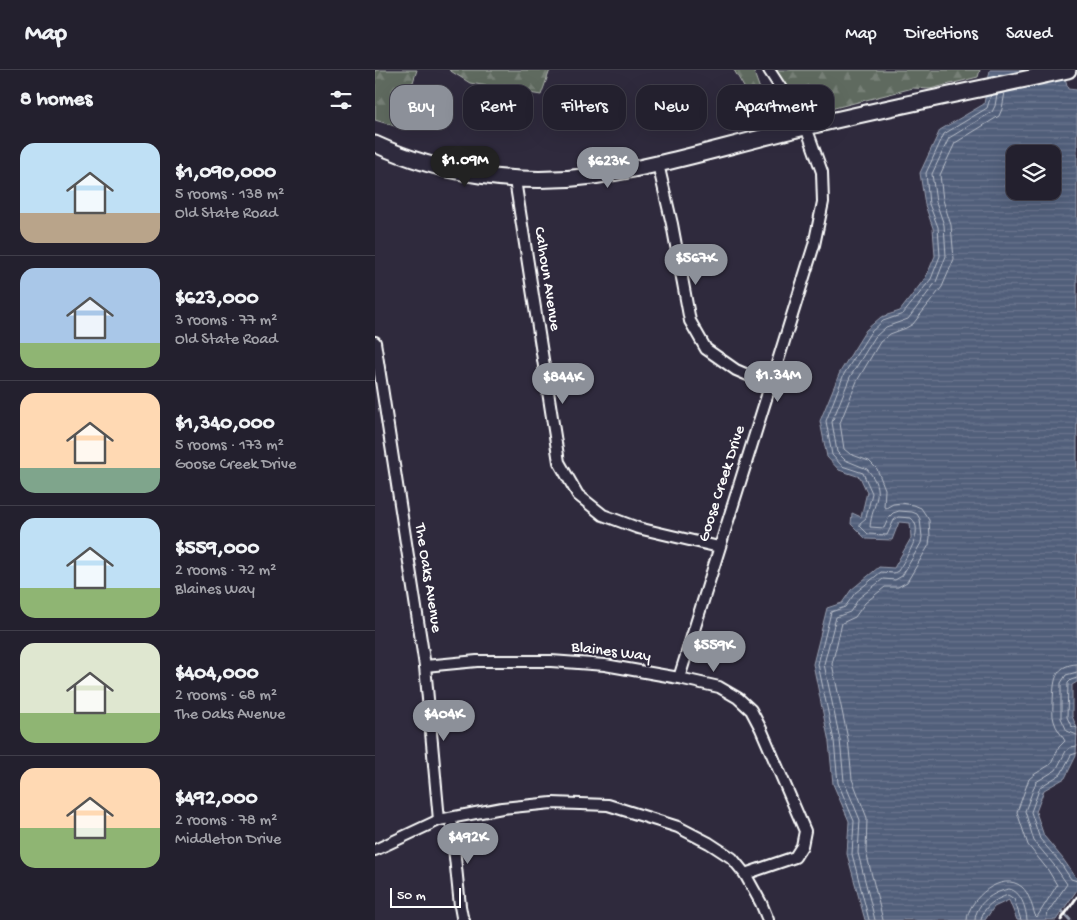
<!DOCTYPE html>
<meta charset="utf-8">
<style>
:root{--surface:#23202e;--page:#2b2836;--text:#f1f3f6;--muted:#a3a3aa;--line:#403e4a;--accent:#8c9099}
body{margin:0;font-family:"Gochi Hand",sans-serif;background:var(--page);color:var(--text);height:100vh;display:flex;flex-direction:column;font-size:19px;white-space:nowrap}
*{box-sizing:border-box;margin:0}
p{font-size:16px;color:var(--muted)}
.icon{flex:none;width:28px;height:28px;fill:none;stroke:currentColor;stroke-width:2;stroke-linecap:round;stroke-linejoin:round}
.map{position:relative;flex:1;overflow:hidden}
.details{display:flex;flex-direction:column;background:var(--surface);width:375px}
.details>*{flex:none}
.banner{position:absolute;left:15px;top:15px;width:475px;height:45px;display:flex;gap:10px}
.controls{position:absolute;left:631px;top:75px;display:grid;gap:10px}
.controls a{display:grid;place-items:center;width:55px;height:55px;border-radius:10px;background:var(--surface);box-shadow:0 5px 20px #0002,0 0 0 1px var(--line);font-size:25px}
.scale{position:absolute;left:15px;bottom:12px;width:71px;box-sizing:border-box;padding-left:5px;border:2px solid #fff;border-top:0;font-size:14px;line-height:18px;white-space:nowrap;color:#fff;-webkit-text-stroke:4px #2f2a3d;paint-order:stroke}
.price{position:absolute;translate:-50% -42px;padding:0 11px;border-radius:18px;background:var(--accent);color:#fff;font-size:16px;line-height:32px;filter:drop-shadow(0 1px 2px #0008)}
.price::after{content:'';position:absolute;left:50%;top:30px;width:15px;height:11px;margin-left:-8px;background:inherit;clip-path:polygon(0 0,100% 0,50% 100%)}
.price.selected{background:#222;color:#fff}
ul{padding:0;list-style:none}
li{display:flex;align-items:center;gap:15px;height:125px;padding:0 20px}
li+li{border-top:1px solid var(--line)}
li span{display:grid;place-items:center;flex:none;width:140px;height:100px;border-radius:15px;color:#555}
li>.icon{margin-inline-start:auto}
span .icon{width:60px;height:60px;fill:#fffc;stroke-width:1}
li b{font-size:21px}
h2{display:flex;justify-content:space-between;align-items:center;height:60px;padding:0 20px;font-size:21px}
.chip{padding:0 18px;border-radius:15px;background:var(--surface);box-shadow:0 5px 20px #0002,0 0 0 1px var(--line);font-size:18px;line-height:45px}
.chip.selected{background:var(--accent);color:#fff}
header{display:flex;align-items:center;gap:30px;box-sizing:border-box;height:70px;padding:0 25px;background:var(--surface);border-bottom:1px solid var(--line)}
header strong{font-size:24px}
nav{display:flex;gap:28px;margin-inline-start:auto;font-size:18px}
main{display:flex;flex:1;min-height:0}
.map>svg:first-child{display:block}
.forest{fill:url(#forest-firs);stroke:#afb4af}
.water{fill:url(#water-rules);stroke:#979eaf;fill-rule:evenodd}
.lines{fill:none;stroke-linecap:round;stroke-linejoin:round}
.shore{stroke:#b9bfca;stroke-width:1}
.stream{stroke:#979eaf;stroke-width:3}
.minor-casing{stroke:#fff;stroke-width:14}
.secondary-casing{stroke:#fff;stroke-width:19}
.minor{stroke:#2f2a3d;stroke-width:10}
.secondary{stroke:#2f2a3d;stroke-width:15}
.rail{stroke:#fff;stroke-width:3}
.labels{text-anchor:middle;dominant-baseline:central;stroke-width:4;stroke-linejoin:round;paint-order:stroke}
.street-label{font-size:16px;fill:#fff;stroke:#2f2a3d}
</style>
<header>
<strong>Map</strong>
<nav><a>Map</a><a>Directions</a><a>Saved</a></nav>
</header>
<main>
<section class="details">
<h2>8 homes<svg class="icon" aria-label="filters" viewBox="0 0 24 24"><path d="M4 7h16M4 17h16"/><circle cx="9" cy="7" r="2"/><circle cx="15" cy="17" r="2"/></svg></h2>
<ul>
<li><span style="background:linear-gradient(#bfe0f5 70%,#b9a48a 0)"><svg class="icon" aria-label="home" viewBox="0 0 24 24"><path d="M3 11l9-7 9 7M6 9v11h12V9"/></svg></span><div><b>$1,090,000</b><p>5 rooms · 138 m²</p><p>Old State Road</p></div></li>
<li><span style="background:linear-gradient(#a9c7e8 75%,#8fb573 0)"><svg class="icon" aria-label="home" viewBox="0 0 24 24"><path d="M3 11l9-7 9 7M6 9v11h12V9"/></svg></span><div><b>$623,000</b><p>3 rooms · 77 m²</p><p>Old State Road</p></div></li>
<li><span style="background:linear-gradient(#ffd9b3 75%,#7fa58c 0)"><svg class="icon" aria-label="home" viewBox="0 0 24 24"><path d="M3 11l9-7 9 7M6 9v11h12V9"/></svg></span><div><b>$1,340,000</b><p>5 rooms · 173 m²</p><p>Goose Creek Drive</p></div></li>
<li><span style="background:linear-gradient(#bfe0f5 70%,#8fb573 0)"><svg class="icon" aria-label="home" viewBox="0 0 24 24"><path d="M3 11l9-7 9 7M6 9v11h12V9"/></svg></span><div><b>$559,000</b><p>2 rooms · 72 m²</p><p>Blaines Way</p></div></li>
<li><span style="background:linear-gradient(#dfe7d0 70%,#8fb573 0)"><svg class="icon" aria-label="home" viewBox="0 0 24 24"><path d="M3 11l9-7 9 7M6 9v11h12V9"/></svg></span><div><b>$404,000</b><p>2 rooms · 68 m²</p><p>The Oaks Avenue</p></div></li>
<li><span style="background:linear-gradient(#ffd9b3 60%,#8fb573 0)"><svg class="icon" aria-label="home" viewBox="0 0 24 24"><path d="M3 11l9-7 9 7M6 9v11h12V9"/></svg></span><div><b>$492,000</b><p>2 rooms · 78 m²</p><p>Middleton Drive</p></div></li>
</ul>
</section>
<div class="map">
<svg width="702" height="850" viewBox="0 0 702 850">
<defs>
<pattern id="forest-firs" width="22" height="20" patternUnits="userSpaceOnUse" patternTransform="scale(1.25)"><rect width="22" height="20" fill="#5f6a5f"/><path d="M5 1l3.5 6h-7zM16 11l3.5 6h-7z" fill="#778077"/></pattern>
<pattern id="water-rules" width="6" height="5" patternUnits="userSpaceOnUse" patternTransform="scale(1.25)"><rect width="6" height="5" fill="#515e7a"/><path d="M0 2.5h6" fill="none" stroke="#6b768e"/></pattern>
</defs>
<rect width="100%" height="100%" fill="#2f2a3d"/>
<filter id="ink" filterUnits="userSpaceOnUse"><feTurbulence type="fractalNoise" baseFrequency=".02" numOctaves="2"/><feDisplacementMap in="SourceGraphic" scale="10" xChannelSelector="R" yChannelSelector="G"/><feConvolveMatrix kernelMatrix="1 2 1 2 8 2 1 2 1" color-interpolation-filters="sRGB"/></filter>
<g filter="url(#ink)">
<g class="forest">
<polygon points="0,0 42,0 23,57 0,50"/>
<polygon points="74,0 175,0 166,25 95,13"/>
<polygon points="359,0 378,0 390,33 377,31"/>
<polygon points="401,0 605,0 603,7 555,19 538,18 436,44 409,12"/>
</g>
<path class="water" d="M 615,0 L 688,0 L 693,19 L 702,20 L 702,612 L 697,615 L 697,646 L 702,658 L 701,686 L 690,708 L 669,720 L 661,742 L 669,766 L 688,789 L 702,809 L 702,820 L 681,850 L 642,850 L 634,830 L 619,837 L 610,850 L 490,850 L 472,784 L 474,751 L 458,714 L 454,672 L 438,594 L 452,538 L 467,533 L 476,520 L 504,497 L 519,498 L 536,468 L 535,453 L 524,452 L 517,470 L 491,469 L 476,454 L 477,443 L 486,447 L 492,422 L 485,407 L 464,400 L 452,387 L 445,351 L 465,302 L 491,260 L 506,247 L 525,241 L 551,207 L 560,186 L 558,158 L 550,135 L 545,103 L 565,60 L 609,34 ZM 640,84 L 678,84 L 678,121 L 640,121 Z"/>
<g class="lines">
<g class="shore">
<polyline points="702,602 691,605 686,613 686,648 692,661 702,665"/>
<polyline points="702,608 696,610 693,613 692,647 696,656 702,658"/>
<polyline points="702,683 696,685 686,704 665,717 656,742 665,769 684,791 696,809 702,811"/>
<path d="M 494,850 L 477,784 L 479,751 L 463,713 L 459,671 L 443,594 L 456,542 L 470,537 L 480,523 L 506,502 L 519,503 L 523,501 C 530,489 551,460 536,448 L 523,447 L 519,450 L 512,465 L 493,464 L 485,456 L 485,453 L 491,448 L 497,423 L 488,403 L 467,396 L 457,385 L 451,351 L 469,304 L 495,263 L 508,251 L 528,244 L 556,209 L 565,186 L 563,157 L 554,134 L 551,103 L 569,64 L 612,38 L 616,25"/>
<path d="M 500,850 L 483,783 L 485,750 L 469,711 L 465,670 L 449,594 L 461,547 L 475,542 L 484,528 L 508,509 L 520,510 L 527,506 L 546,473 L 547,467 L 545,449 L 542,444 L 537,442 L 524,441 L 518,443 L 514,447 L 509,458 L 495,457 C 497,433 512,422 492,399 L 470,390 L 462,382 L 457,352 L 475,307 L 500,267 L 511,257 L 533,249 L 561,212 L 571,186 L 569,155 L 561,132 L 557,104 L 574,68 L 617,42 L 620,36 L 622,24"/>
<polyline points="508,850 491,782 492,748 477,709 473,669 457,594 467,553 480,547 490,533 510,517 523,517 532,512 554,475 555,467 554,450 546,438 539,435 526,433 518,434 511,438 509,437 510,419 502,399 494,391 475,384 469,379 465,353 482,311 505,272 515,264 531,258 538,254 567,217 579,189 576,155 568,130 565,105 580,73 624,46 627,39 630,22"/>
<path d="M 592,850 C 593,829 627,800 647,817 C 654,823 657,836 660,845 L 662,847 L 682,815 L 673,800 L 653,775 L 642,742 L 654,709 L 660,704 L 676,694 L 684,677 L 690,671 C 687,665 681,659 679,651 C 677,645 678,638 678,632 C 679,613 678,595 702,594"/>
<path d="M 600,850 C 601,833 618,822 634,819 C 646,821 651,838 652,850"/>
<path d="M 606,850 C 608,836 621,829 633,825 L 639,829 L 646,850"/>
<polyline points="671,850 673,842 692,814 679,795 659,771 650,741 661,712 681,700 691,681 696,677 702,676"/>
</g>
<polyline class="stream" points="687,841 695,850"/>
<g class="minor-casing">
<g id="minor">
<polyline points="283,94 297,154 315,251 331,279 361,300 396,315"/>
<polyline points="140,110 184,392 203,425 228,445 263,458 344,477"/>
<polyline points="0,272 50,596 64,750"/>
<polyline points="50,596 102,591 176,591 230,595 304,608 344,617 363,628 376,640 386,659 430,761 427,776 420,787 370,804"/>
<polyline points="304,608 439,175 448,132 447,102 431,57 394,0"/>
<polyline points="76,748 85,836 87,847 89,850"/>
<polyline points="0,780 64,750 127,738 177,733 233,735 303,757 334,773 357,788 370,804 386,833 393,850"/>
</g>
</g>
<g class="secondary-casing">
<path id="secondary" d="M 0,74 C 67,105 144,116 218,106 C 290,96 360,73 431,57 C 518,36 606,19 693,0"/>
</g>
<use href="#minor" class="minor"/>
<use href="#secondary" class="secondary"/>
<polyline class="rail" points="686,850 702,827"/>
</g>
</g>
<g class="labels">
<g class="street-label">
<text transform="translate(171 209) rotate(81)">Calhoun Avenue</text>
<text transform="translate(348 414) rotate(-72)">Goose Creek Drive</text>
<text transform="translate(52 508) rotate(81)">The Oaks Avenue</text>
<text transform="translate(236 583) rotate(7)">Blaines Way</text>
</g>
</g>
</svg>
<div class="controls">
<a><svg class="icon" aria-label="layers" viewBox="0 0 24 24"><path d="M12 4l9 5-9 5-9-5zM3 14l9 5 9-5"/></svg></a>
</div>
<div class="scale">50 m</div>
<b class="price selected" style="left:90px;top:118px">$1.09M</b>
<b class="price" style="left:233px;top:119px">$623K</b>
<b class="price" style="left:321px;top:216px">$567K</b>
<b class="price" style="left:403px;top:333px">$1.34M</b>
<b class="price" style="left:188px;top:335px">$844K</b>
<b class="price" style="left:339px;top:603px">$559K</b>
<b class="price" style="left:69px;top:672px">$404K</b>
<b class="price" style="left:93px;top:795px">$492K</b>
<div class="banner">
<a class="chip selected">Buy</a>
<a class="chip">Rent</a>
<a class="chip">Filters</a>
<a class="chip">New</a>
<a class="chip">Apartment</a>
</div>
</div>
</main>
